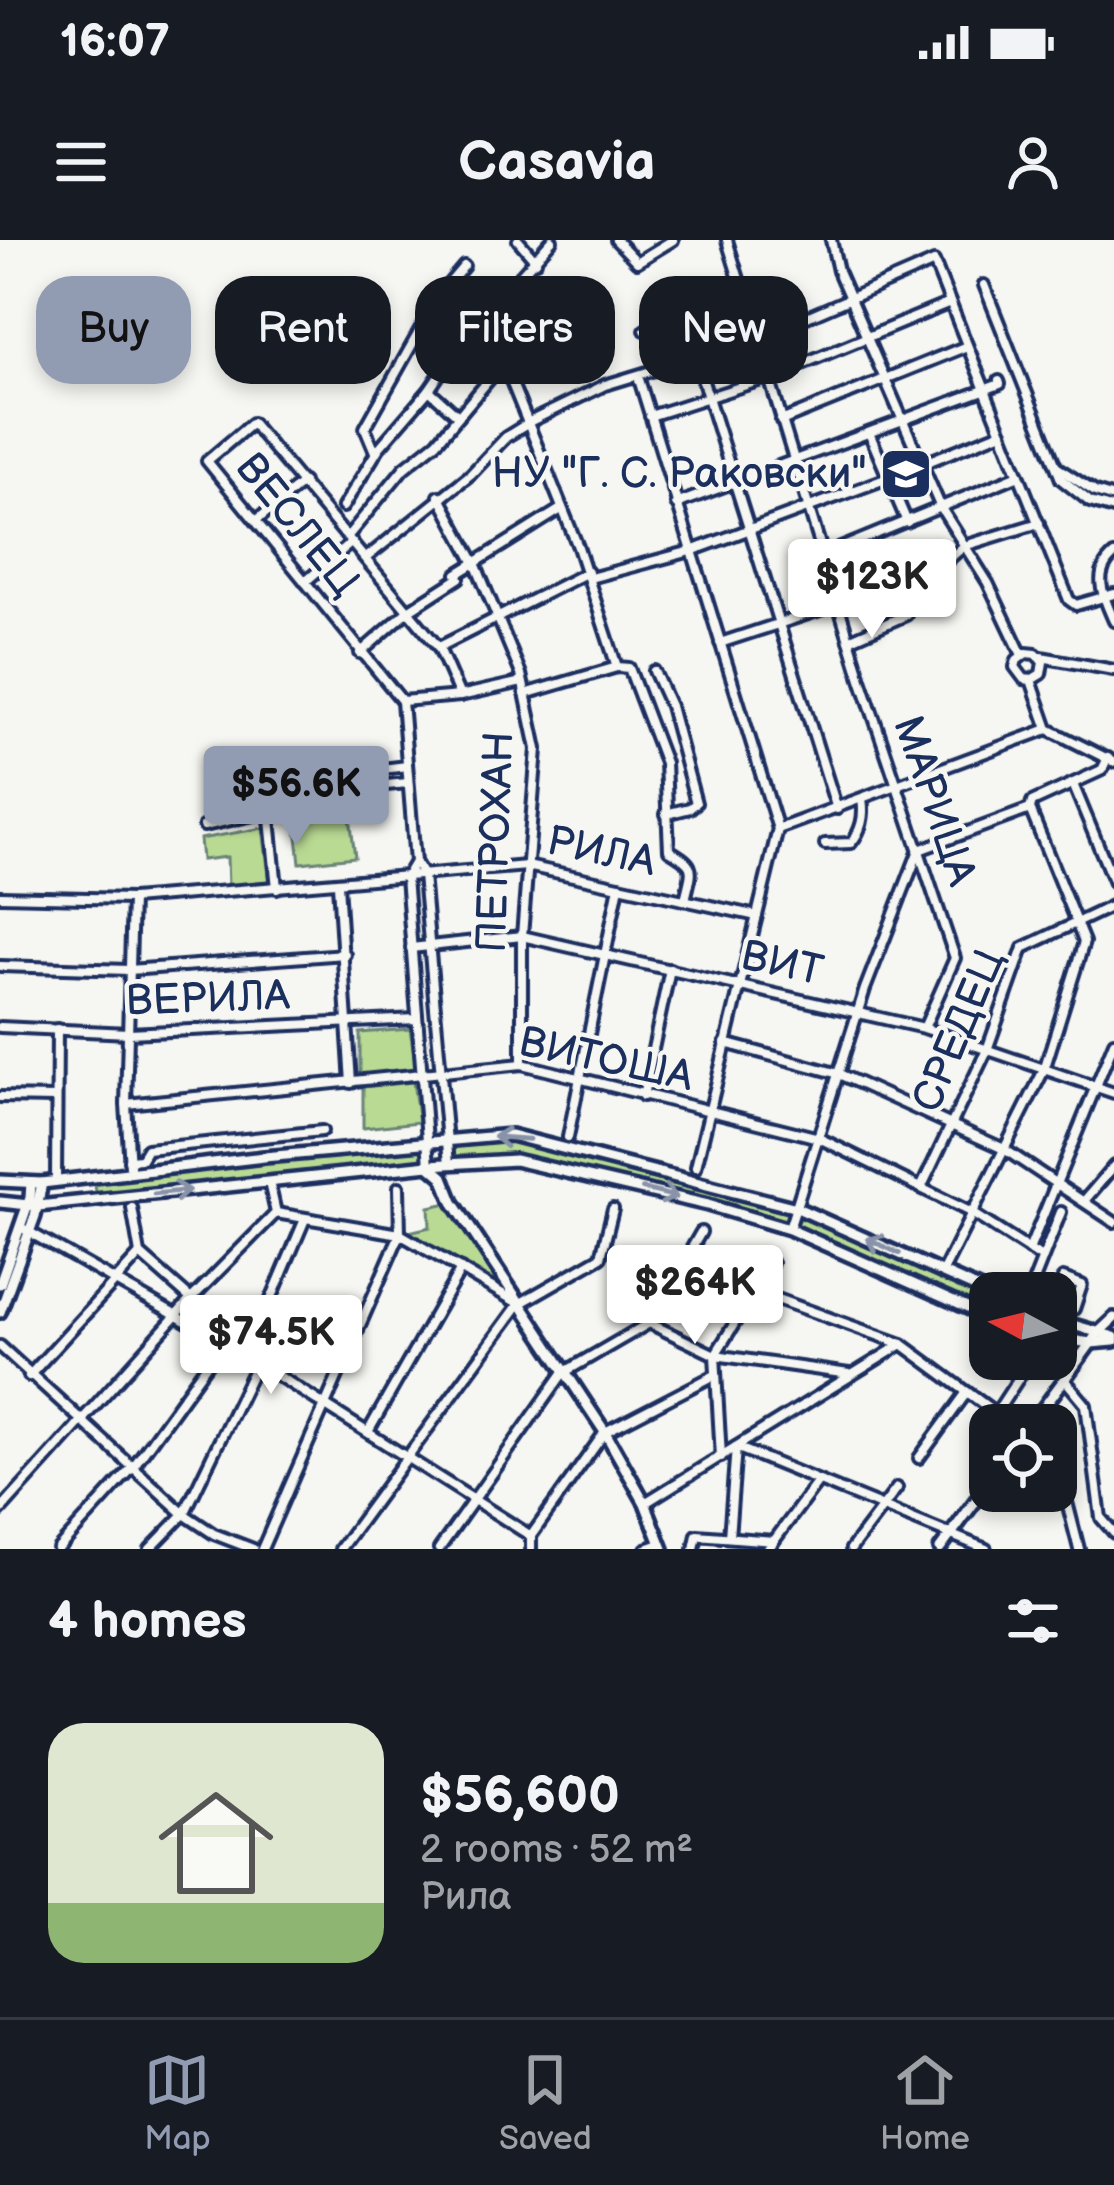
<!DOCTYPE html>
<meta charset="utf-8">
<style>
:root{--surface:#171b24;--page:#20242c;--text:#f1f3f6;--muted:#9ea1a6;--line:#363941;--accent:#919bb2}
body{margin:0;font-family:"Balsamiq Sans",sans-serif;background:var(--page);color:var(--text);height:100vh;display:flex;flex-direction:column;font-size:45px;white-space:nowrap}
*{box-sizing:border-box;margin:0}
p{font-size:39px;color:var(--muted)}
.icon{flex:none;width:66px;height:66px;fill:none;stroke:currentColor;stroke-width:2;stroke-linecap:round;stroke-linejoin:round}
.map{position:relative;height:1309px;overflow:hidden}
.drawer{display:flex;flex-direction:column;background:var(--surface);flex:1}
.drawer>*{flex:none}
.hud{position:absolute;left:36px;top:36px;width:1044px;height:108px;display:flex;gap:24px}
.needle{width:78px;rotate:277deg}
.buttons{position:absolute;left:969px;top:1032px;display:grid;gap:24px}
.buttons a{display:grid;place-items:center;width:108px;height:108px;border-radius:24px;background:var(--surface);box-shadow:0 6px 18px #0003;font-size:60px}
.price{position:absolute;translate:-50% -102px;padding:0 27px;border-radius:12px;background:#fff;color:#222;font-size:39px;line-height:78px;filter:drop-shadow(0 3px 6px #0008)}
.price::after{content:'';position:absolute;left:50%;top:72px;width:36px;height:27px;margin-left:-18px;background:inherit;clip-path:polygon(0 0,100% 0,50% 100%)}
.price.selected{background:var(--accent);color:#111}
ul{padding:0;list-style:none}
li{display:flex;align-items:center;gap:36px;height:300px;padding:0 48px}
li span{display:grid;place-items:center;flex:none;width:336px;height:240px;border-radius:36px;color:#555}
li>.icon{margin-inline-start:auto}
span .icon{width:144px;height:144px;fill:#fffc;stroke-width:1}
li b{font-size:51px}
h2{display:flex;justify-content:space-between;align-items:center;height:144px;padding:0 48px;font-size:51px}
.chip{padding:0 42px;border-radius:36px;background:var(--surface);box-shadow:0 6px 18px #0003;font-size:42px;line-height:108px}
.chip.selected{background:var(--accent);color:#111}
.status{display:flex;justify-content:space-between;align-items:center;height:84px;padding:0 60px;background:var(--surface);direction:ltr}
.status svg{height:33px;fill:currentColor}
header{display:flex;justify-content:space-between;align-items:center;height:156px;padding:0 48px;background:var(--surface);font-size:54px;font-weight:700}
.tabs{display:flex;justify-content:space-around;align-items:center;height:168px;border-top:3px solid var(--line);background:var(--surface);font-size:33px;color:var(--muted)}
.tabs a{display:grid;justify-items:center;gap:6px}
.tabs .selected{color:var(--accent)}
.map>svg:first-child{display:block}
.green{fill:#b9da93;stroke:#6a8478;stroke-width:3}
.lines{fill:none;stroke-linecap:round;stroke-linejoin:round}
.minor-casing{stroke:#1b2f5e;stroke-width:16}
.tertiary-casing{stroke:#1b2f5e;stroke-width:18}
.minor{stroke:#f6f6f2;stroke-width:8}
.tertiary{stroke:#f6f6f2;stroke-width:9}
.oneway{stroke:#8892a8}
.labels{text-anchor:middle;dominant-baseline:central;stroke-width:9;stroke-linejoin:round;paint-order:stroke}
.poi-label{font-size:42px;fill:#1b2f5e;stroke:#f6f6f2;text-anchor:end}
.street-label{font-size:42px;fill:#1b2f5e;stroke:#f6f6f2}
</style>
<div class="status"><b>16:07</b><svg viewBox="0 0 49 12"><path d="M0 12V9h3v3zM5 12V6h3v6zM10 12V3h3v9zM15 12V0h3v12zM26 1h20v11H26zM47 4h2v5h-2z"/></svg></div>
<header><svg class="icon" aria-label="menu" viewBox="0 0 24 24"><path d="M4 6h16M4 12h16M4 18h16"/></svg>Casavia<svg class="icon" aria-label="person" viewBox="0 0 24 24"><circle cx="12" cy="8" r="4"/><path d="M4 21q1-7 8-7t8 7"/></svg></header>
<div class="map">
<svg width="1114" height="1309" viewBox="0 0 1114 1309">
<rect width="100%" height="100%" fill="#f6f6f2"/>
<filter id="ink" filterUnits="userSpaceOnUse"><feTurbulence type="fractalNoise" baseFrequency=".00833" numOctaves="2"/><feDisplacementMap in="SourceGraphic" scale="24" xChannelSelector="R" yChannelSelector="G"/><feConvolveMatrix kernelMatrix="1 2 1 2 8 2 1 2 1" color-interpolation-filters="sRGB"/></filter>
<g filter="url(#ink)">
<g class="green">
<polygon points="348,561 355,617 300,623 294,569"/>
<polygon points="263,588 270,644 228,647 227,617 202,620 200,599"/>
<polygon points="410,789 416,828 360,835 360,793"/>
<polygon points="413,842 419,882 363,888 363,847"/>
<polygon points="513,899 791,969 786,982 512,913 454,919 454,904"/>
<polygon points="428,903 429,925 97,960 94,937"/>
<polygon points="453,962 519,1064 400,994 430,987 429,967"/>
<polygon points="802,973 990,1057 990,1073 796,987"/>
</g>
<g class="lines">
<g class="minor-casing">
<g id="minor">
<polyline points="518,0 536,21"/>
<polyline points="616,0 637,22 673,0"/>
<polyline points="727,0 861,439 955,718 924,788"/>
<polyline points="831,0 838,31 941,268 988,343 1022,415"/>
<polyline points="984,45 1061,239 1090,262 1114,269"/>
<polyline points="645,90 742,52"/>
<polyline points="696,119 837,569"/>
<path d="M 500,128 L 511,141 L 578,307 L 617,427 L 629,428 L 665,523 L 669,610 C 698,627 692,628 685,660"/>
<polyline points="638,136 778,589"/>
<polyline points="429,150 458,176"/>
<polyline points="650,176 768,138 950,63"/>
<polyline points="781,181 967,106"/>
<polyline points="527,183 605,145 756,99 934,22 1069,360 1076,365 1114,354"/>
<polyline points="870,195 907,282"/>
<polyline points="375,212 365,188 441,53 464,26"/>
<polyline points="922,224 1002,192"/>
<polyline points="1058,228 1095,252 1114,258"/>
<polyline points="439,256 475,323 521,434 537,509 522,696 522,824"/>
<polyline points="676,264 1000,144 999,141"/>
<polyline points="343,267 379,208 429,150 486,66 520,36"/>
<polyline points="256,281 303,242"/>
<polyline points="348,296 404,228 437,202 508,117 520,36 552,0"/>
<polyline points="824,315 1019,235"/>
<path d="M 1114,315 C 1091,334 1104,358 1114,381"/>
<polyline points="366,318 471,234 506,197 527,184"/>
<polyline points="590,338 691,311 888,238"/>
<polyline points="305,342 352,302"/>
<path d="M 849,400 L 906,375 C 909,352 915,348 935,336 L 932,334 L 964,306 L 1039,283"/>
<polyline points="720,403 857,358 868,359"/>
<polyline points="439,407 588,332"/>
<polyline points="360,413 408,371 459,338 457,334 561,269"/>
<polyline points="1041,417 1114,430"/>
<polyline points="654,431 670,466 696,563 690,568 666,574"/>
<polyline points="1031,440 1041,434 1043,422 1036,414 1026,413 1017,420 1015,427 1024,439 1031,440 1048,489 1114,522"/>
<polyline points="525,454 617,427"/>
<polyline points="402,461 460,456 522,442"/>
<polyline points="264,520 277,648"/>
<polyline points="267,543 407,526"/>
<polyline points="1073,544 1114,643"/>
<polyline points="269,556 408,543"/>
<polyline points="204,586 271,571"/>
<polyline points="778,589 1048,489"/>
<path d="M 825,604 L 851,603 C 862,590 865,576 862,559"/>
<polyline points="415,622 406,637 429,925"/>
<polyline points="338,644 351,843"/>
<polyline points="0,656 132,659 527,626 757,676"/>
<polyline points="411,708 522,696 924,788 1114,853"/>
<polyline points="0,726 129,730 345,714"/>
<polyline points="0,787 129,793 417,779"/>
<polyline points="725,803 839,834 1004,909 1114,982"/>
<polyline points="643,856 670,729"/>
<polyline points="0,857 55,858"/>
<polyline points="126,864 522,824 819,898 970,972 1042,1018"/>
<polyline points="568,897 619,646"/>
<polyline points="129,920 141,919 147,909 322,891"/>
<polyline points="449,924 423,635 415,622 402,461 207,221 252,183 439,408 460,456"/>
<polyline points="130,927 126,864 132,659"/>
<polyline points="696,927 778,589"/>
<polyline points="56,941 57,789"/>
<polyline points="921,948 987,810 1023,708 1114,665"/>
<polyline points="1084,961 1114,926"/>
<polyline points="132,968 140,1014 191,1059"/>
<polyline points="276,973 400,994 518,1063"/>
<polyline points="24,989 247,1116 531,1296"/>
<polyline points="789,989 865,749 919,610 1030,569 1032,562 1102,530 1108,518"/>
<polyline points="1029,1010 1114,802"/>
<polyline points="942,1033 1044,830 1084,702 1030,569"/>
<polyline points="755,1051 902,1104 1012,1185"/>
<polyline points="1029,1053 1061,972"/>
<polyline points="1056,1063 1074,1069 1082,1045 1063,1038"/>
<polyline points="649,1083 715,1115 849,1134"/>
<polyline points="0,1106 184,1274 214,1294 253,1309"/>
<polyline points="247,1116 305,979"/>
<polyline points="29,1136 140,1014"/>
<polyline points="1066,1141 1086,1165 1101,1278 1114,1293"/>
<polyline points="996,1173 1022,1133 1018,1119"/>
<polyline points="368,1192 461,1029"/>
<polyline points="721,1217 715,1115 772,1023"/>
<polyline points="919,1218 967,1152"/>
<polyline points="1056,1219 1079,1309"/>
<polyline points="645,1263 902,1104"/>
<polyline points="0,1271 191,1059 276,973 269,942"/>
<polyline points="531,1296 605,1192 715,1135"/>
<polyline points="531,1296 531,1309"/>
<polyline points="729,1297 736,1207 986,1309"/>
<polyline points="58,1309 133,1227 223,1102"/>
<polyline points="150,1309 184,1274 257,1123"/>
<polyline points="262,1309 400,994 399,947"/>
<polyline points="340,1309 519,1064 601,1017 613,969"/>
<polyline points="439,1309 563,1133 649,1083 701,992"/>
<polyline points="646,1309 660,1304"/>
<polyline points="694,1309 697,1295 774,1301"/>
<polyline points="768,1309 817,1243"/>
<polyline points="851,1309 897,1248"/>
</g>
</g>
<g class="tertiary-casing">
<g id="tertiary">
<polyline points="429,925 443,937 453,962 605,1192 645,1263 663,1309"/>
<polyline points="0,941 42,943 264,917 511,895 797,968 990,1054"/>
<polyline points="0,962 38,966 429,925 515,920 708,965 789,989 990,1078"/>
<polyline points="0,1044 30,958 31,943"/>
<polyline points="0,1072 35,976 42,943"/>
<polyline points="1056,1080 1114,1097"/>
<polyline points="1056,1098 1091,1103 1114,1101"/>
<polyline points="1031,1185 1098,1093 1114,1078"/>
<polyline points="940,1309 990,1241"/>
</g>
</g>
<use href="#minor" class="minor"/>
<use href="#tertiary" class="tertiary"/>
</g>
<defs><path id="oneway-shaft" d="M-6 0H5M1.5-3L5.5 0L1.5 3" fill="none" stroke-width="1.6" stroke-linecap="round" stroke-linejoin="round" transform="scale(3)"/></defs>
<g class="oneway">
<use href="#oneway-shaft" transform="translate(511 898) rotate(-176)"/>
<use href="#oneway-shaft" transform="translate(172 952) rotate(-6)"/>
<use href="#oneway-shaft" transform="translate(660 953) rotate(14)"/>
<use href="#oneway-shaft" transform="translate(883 1006) rotate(-155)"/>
</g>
</g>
<defs>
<g id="school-square" transform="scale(2.7)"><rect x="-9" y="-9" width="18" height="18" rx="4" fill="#1b2f5e" stroke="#f6f6f2"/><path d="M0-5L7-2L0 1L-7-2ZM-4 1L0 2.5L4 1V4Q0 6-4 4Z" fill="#fff"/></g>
</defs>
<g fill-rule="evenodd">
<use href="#school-square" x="906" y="234"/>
</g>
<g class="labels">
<g class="poi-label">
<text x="867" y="234">НУ "Г. С. Раковски"</text>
</g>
<g class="street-label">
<text transform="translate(297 285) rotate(51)">ВЕСЛЕЦ</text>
<text transform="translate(934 561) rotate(71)">МАРИЦА</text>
<text transform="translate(496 602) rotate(-88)">ПЕТРОХАН</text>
<text transform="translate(601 612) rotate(12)">РИЛА</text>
<text transform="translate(782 724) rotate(12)">ВИТ</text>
<text transform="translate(208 759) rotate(-2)">ВЕРИЛА</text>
<text transform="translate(959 791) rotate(-67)">СРЕДЕЦ</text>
<text transform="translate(606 820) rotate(12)">ВИТОША</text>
</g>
</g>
</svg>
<div class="buttons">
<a><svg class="needle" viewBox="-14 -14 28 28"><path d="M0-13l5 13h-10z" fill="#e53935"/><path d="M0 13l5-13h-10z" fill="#9ea1a6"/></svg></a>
<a><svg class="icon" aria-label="locate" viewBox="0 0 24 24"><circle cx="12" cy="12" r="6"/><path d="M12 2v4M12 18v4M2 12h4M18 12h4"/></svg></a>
</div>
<b class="price" style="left:872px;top:401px">$123K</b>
<b class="price selected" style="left:296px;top:608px">$56.6K</b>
<b class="price" style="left:695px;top:1107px">$264K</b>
<b class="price" style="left:271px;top:1157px">$74.5K</b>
<div class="hud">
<a class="chip selected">Buy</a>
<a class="chip">Rent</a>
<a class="chip">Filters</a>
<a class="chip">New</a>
</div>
</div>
<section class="drawer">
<h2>4 homes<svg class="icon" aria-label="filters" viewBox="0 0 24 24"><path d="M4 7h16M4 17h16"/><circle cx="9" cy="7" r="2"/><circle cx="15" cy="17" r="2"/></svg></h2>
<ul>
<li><span style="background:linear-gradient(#dfe7d0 75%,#8fb573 0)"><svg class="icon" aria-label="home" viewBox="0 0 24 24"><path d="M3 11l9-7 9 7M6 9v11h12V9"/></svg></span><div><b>$56,600</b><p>2 rooms · 52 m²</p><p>Рила</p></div></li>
</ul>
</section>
<nav class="tabs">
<a class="selected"><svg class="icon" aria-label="map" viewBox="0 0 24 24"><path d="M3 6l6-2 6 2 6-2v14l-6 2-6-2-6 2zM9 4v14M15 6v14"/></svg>Map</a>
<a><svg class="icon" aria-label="saved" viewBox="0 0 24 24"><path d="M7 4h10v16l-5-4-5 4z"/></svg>Saved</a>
<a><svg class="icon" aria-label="home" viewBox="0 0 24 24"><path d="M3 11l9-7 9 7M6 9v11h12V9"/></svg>Home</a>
</nav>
